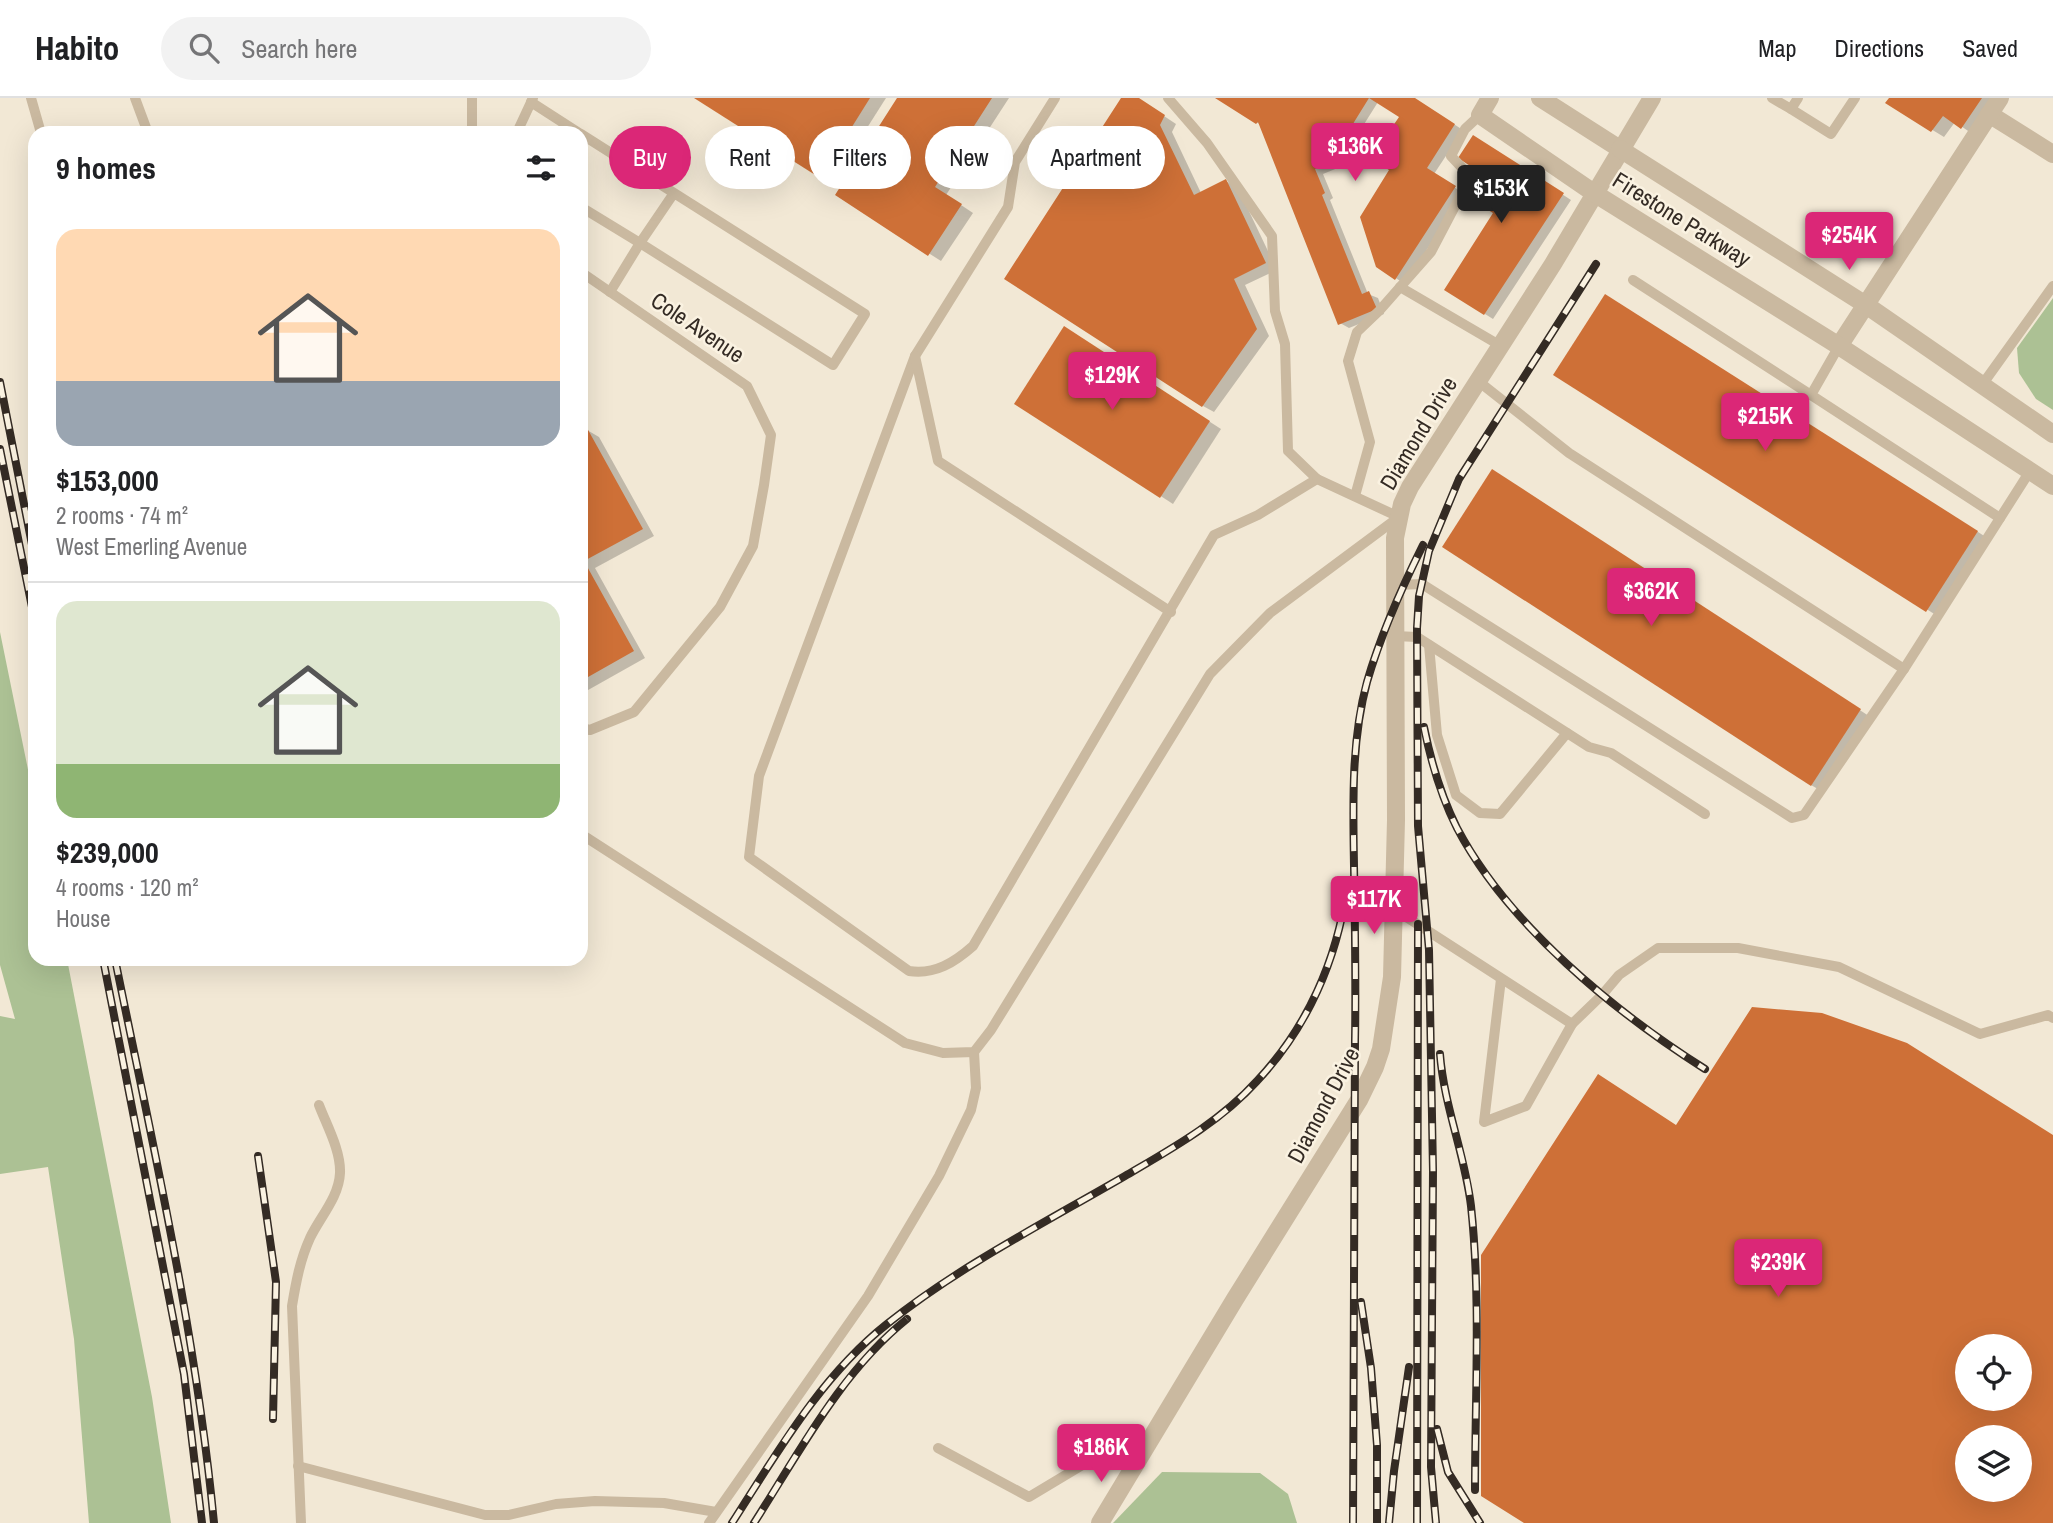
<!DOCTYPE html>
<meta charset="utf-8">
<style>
:root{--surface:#fff;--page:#f2f2f2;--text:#202124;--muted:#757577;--line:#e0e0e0;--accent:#db2777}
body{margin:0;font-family:"Archivo Narrow",sans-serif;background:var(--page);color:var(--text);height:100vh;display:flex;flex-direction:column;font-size:26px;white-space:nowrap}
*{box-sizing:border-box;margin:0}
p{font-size:23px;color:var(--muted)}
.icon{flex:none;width:38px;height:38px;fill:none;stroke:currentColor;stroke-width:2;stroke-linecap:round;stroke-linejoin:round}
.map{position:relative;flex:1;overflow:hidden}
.details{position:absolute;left:28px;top:28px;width:560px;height:840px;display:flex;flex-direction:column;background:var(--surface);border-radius:21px;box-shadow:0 7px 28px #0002}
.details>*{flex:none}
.top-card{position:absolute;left:609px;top:28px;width:665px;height:63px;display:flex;gap:14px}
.tools{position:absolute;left:1955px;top:1236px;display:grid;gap:14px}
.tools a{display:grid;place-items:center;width:77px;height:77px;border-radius:50%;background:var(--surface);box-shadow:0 7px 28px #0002;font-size:35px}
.price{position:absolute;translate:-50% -60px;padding:0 16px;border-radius:7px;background:var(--accent);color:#fff;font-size:23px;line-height:46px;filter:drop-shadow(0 2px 4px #0008)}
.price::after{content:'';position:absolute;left:50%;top:42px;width:21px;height:16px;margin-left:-10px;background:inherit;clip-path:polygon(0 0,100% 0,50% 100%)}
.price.on{background:#222;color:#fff}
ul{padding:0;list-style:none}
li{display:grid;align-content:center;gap:14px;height:371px;padding:0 28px}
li+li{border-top:2px solid var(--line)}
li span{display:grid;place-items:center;height:217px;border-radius:21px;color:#555}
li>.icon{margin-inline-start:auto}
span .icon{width:126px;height:126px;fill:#fffc;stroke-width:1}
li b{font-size:30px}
h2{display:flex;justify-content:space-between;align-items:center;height:84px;padding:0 28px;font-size:30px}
.chip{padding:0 24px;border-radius:32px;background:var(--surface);box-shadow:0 7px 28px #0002;font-size:24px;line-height:63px}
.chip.on{background:var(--accent);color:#fff}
header{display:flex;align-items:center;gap:42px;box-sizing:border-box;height:98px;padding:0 35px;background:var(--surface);border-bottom:2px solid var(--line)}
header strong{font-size:33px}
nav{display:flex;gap:38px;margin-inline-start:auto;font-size:24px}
.search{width:490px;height:63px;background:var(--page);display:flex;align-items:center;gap:18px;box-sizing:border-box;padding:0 24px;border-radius:38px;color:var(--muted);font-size:26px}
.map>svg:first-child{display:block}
.green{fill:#acc194}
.shadow{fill:#0003;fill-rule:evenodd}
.building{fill:#ce7037;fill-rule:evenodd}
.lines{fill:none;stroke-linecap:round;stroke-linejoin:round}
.service{stroke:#cab9a0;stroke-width:10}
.minor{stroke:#cab9a0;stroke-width:18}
.tertiary{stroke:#cab9a0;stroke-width:18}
.rail-casing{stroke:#342b24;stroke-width:8}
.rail{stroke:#faf2e1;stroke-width:5;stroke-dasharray:16;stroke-linecap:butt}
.labels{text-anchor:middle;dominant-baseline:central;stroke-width:5;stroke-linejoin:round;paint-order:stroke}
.street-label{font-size:23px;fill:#342b24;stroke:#faf2e1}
</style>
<header>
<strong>Habito</strong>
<div class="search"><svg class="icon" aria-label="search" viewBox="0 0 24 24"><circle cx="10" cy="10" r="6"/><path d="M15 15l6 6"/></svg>Search here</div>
<nav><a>Map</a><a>Directions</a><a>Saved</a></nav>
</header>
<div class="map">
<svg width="2053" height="1425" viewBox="0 0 2053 1425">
<rect width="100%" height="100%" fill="#f2e8d5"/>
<g class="green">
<polygon points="2053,200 2053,312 2036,301 2019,275 2017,250"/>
<polygon points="0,534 35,706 35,861 67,861 152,1299 171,1425 89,1425 74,1241 48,1069 0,1076 0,918 15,921 0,867"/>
<polygon points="1162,1374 1260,1375 1288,1396 1297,1425 1113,1425"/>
</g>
<g class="shadow">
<polygon points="697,0 886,0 832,85"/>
<polygon points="899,0 1009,0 946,97 973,115 941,163 837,97"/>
<polygon points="1123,0 1137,0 1176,26 1172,34 1201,95 1226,83 1238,90 1277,172 1245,187 1269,238 1214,314 1203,308"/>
<polygon points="1218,0 1413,0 1463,32 1434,76 1463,95 1405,186 1377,168 1392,72 1383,46 1401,19 1378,4 1346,55 1350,65 1323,76 1333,100 1330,102 1368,196 1378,200 1384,216 1349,230 1340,225 1261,27"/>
<polygon points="1891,0 1998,0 1974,37 1955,24 1944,39 1888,5"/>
<polygon points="1482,44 1571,102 1493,221 1485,216 1497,83"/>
<polygon points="1618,205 1989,441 1939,519 1556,277"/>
<polygon points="1077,238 1221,331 1173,406 1017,305"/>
<polygon points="587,332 599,339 654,438 595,470 645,560 581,596 581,335"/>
<polygon points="1504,381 1872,620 1823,694 1811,687"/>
<path d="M 1677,1028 L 2053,1039 L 2053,1425 L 1528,1425 ZM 1967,1248 L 2020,1248 L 2020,1300 L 1967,1300 ZM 1967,1339 L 2020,1339 L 2020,1391 L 1967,1391 Z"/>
</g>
<g class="building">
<polygon points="694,0 870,0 820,80"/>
<polygon points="897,0 992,0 935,89 962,106 928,158 835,97"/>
<polygon points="1121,0 1139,0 1165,17 1160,27 1194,97 1226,81 1266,165 1234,181 1257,231 1202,309 1004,181"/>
<polygon points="1215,0 1415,0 1455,26 1427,70 1456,88 1395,182 1376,169 1360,119 1389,72 1368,59 1378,42 1382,44 1399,19 1369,0 1338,50 1342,60 1315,71 1325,95 1322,97 1362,196 1369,193 1377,211 1338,227 1258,24 1256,26"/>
<polygon points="1889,0 1982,0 1961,31 1943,18 1931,34 1885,5"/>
<polygon points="1473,37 1564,95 1484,217 1444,192 1493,115 1480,107 1495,84 1458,60"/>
<polygon points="1605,196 1978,433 1926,514 1553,277"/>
<polygon points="1064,228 1210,323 1160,400 1014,306"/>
<polygon points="587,330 643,431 584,463 634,553 581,583 581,333"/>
<polygon points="1492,371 1861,611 1811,688 1442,449"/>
<path d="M 1752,909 L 1822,915 L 1907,945 L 2053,1037 L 2053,1425 L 1524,1425 L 1481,1398 L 1481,1157 L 1598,976 L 1676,1027 ZM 1967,1248 L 2020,1248 L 2020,1300 L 1967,1300 ZM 1967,1339 L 2020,1339 L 2020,1391 L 1967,1391 Z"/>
</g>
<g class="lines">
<g class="service">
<polyline points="31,0 41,35"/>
<polyline points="135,0 148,35"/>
<path d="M 1055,0 L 1015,64 L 1008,109 L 915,258 L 759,678 L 749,759 L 909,873 C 935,877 955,864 973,848 L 1214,437 L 1258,417 L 1317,381 L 1288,353 L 1285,246 L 1275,213 L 1272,138 L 1207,45 L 1168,0"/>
<polyline points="1772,0 1791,11"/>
<polyline points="1798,0 1791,11 1831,36 1855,0"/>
<polyline points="531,4 579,35"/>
<polyline points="472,35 472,0"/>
<polyline points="520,35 519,30 533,0"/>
<polyline points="581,36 674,95 640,145 833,267 865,216 674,95"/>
<polyline points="581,109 640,145 610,194"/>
<polyline points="581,174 747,288 771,337 764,387 753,448 720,509 634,614 590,632 581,630"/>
<polyline points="1633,182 1811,297"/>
<polyline points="1400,189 1501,248"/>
<polyline points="1839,248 1811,297 2000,420"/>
<polyline points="915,258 938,363 1171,514"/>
<polyline points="1478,283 1569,355 1904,571 2030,373"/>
<polyline points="1982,287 2053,188"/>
<polyline points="1355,398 1370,344 1348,263 1357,234 1379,213 1431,154 1463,93 1465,73 1451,58 1465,31 1480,17"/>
<polyline points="1396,487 1422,486 1792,720 1804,717 1904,571"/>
<polyline points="1395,538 1417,539 1589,649 1611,655 1705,716"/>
<polyline points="1429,547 1437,637 1456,697 1480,715 1500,716 1567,635"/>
<polyline points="581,736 905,945 943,955 974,954 991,932 1210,576 1270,515 1399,419 1317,381"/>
<polyline points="1394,811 1572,926 1602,897 1619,877 1658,850 1738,850 1839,869 1980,936 2048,917 2053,920"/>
<polyline points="1501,881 1484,1024 1526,1008 1572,926"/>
<polyline points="938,1350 1029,1399 1099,1357 1135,1368"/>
<polyline points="298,1368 485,1417 509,1417 556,1406 595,1403 664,1405 716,1414"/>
<path d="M 301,1425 L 292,1208 C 296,1184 300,1162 310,1140 C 320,1119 339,1099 340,1075 C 341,1053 327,1028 319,1007"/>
<polyline points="709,1425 868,1198 939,1078 971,1012 976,990 974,954"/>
</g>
<g class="minor">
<polyline points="1540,0 1620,51"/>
<polyline points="1989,16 2053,56"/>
<polyline points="1839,248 2000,0"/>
<polyline points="1100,1425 1235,1201 1359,1002 1375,969 1381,951 1392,879 1396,722 1395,440 1402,406 1410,389 1553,166 1652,0"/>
</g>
<g class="tertiary">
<polyline points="1490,0 1480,17 1594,95 1839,248 2053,388"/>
<polyline points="1620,51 1866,207 2053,336"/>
</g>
<g class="rail-casing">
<g id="rail">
<polyline points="0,284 35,462"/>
<polyline points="0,351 35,524"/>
<path d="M 1424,629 C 1431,664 1441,698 1457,730 C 1508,827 1615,914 1705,971"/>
<polyline points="103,861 184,1276 202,1425"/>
<path d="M 115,861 C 153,1048 196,1235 214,1425"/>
<path d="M 1440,956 C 1444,1008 1465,1057 1471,1108 C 1481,1201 1475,1299 1475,1392"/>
<polyline points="258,1058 276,1184 273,1321"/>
<polyline points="1361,1204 1371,1270 1377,1347 1377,1425"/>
<polyline points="1437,1331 1448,1374 1480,1425"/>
<path d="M 732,1425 C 777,1355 821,1278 887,1226 C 958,1169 1046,1124 1125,1078 C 1171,1051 1220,1024 1257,983 C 1307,930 1337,862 1347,790"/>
<path d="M 754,1425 C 799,1355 840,1275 907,1221"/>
<path d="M 1353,1425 C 1354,1264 1354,1104 1355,943 C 1356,885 1355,827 1354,768 C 1353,707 1351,643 1367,584 C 1380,539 1402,489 1423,447"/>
<polyline points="1389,1425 1394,1373 1409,1269"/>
<polyline points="1417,1425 1418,826"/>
<polyline points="1436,1425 1431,1369 1433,1073 1429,852 1418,728 1417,530 1419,498 1429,453 1459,381 1596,166"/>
</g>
</g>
<use href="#rail" class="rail"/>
</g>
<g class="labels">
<g class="street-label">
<text transform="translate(1682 121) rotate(32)">Firestone Parkway</text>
<text transform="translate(698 229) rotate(34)">Cole Avenue</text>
<text transform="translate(1418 335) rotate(-59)">Diamond Drive</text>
<text transform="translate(1323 1007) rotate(-62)">Diamond Drive</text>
</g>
</g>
</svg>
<div class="tools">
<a><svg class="icon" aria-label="locate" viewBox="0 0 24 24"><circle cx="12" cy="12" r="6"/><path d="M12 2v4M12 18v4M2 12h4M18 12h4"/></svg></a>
<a><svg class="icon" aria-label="layers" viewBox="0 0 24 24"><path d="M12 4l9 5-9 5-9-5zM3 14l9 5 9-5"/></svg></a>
</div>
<b class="price" style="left:1355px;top:85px">$136K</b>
<b class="price on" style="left:1501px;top:127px">$153K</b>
<b class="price" style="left:1849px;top:174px">$254K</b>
<b class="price" style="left:1112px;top:314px">$129K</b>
<b class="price" style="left:1765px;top:355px">$215K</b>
<b class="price" style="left:1651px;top:530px">$362K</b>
<b class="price" style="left:1374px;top:838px">$117K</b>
<b class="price" style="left:1778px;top:1201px">$239K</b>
<b class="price" style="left:1101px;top:1386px">$186K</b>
<div class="top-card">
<a class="chip on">Buy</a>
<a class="chip">Rent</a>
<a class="chip">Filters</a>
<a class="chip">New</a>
<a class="chip">Apartment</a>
</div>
<section class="details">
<h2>9 homes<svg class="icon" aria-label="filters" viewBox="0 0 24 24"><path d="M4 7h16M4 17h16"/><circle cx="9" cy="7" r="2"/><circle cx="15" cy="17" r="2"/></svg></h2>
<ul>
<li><span style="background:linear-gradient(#ffd9b3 70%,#9aa5b1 0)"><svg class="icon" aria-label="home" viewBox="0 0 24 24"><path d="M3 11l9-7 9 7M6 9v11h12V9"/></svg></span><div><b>$153,000</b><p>2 rooms · 74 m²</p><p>West Emerling Avenue</p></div></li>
<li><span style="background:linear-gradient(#dfe7d0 75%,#8fb573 0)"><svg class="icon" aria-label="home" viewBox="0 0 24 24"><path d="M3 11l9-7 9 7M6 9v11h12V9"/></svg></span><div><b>$239,000</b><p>4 rooms · 120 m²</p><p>House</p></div></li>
</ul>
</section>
</div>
